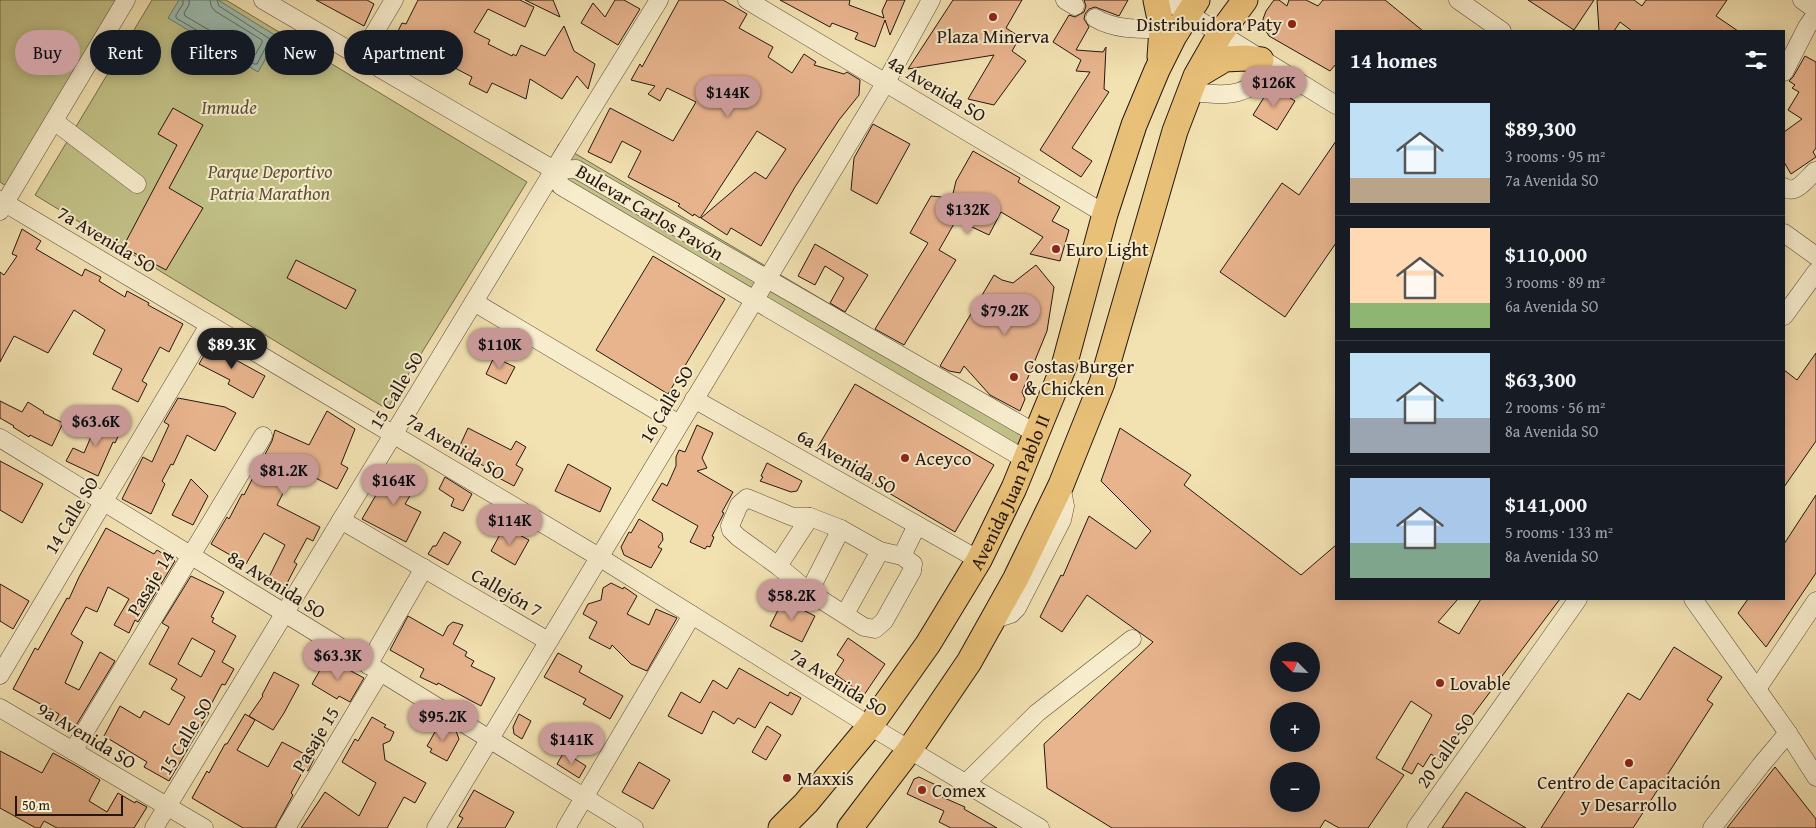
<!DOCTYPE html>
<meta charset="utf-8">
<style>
:root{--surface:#171b24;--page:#20242c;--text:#f1f3f6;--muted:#9ea1a6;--line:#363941;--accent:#c59692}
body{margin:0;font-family:"Gentium Book Plus",serif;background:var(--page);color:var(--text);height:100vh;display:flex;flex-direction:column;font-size:19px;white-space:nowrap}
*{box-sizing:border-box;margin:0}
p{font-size:16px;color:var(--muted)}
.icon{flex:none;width:28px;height:28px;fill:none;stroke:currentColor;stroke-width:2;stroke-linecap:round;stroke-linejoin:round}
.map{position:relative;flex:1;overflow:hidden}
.panel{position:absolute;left:1335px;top:30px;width:450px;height:570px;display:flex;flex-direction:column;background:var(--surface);border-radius:0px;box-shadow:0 2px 12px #0003}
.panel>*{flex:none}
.top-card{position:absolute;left:15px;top:30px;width:475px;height:45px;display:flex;gap:10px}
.needle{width:32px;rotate:294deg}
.buttons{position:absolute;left:1270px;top:642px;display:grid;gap:10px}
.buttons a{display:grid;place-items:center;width:50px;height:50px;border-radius:50%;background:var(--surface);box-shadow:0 2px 12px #0003;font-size:25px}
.scale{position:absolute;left:15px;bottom:12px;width:108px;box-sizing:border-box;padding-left:5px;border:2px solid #241711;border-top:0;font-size:14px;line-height:18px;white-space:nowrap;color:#241711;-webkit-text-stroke:4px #f7eccc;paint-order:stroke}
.price{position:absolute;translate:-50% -42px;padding:0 11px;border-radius:18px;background:var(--accent);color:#111;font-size:16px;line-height:32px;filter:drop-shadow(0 1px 2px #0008)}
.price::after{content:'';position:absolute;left:50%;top:30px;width:15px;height:11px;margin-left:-8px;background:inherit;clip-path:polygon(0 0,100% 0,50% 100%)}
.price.on{background:#222;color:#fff}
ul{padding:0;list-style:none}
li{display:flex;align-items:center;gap:15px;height:125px;padding:0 15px}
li+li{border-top:1px solid var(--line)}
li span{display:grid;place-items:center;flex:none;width:140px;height:100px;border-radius:0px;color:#555}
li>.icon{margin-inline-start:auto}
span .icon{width:60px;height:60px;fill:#fffc;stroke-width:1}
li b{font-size:21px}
h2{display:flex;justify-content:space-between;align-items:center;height:60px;padding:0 15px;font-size:21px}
.pill{padding:0 18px;border-radius:22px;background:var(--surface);box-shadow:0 2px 12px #0003;font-size:18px;line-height:45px}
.pill.on{background:var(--accent);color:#111}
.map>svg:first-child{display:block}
.green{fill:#c2c187;stroke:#736c4c}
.water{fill:#9cbcb0;stroke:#6c7a70}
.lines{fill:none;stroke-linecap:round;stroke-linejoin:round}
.shore{stroke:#606a60;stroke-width:1}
.building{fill:#e8b48e;stroke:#241711;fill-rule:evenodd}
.minor-casing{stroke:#584a39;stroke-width:19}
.highway-casing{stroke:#241711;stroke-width:27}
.minor{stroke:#f7eccc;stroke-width:18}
.highway{stroke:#e9c078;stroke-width:25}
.poi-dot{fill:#8f2418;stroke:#f7eccc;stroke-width:2}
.labels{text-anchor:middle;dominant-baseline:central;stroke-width:4;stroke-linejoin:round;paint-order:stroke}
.poi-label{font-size:19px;fill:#241711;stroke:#f7eccc;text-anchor:start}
.street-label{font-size:19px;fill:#241711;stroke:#f7eccc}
.park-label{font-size:19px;font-style:italic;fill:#5b523a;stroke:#f7eccc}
</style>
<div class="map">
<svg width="1816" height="828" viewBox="0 0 1816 828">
<rect width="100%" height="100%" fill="#f2e1b1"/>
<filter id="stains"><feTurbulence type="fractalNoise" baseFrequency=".004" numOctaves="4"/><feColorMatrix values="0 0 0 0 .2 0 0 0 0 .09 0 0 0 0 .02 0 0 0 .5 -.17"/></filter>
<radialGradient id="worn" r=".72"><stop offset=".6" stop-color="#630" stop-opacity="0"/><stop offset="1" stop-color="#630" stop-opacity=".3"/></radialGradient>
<g class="green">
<polygon points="0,0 116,0 6,186 0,182"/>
<polygon points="152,0 226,0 527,182 387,409 35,195"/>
<polygon points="559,144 1038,427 1025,467 537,182"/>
</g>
<polygon class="water" points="179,0 218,0 278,37 258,72 168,18"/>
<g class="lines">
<g class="shore">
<polyline points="183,0 183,4 176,15 176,18 254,64 257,64 270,39 219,6 217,0"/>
<polyline points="189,0 189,5 184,13 185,16 252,55 255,55 262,43 262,40 215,11 211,6 210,0"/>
</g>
</g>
<g class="building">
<polygon points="316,0 367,0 374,4 364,26"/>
<polygon points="418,0 520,0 534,7 525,27 488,9 474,32 490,40 488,44 512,56 513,54 516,56 521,45 545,56 564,26 574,51 595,64 588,89 577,76 562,99 530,79 526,99 492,83 487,93 469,84 472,77 453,67 450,73 421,56 392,43 402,23 406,24"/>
<polygon points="525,0 553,0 560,17"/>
<polygon points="615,0 624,0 640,9 618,45 581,23 593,3 605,17"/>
<polygon points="679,0 723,0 747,14 739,28 773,47 768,57 792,73 804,54 816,62 814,65 844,74 847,72 860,80 859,95 839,120 795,187 761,246 731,228 727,235 701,218 755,172 766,179 786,149 757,131 700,218 694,214 693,216 678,206 680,204 628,177 641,151 622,141 611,163 588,152 610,108 673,141 696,102 667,88 660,101 648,94 655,86 631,80 640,64 642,67"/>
<polygon points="780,0 850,0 849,5 884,18 882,11 887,0 905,0 890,35 885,20 875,47 855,39 858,33 832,23 830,27"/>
<polygon points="953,0 1022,0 1006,28 1020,37 1012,51 1026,61 994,105 968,99 994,55 908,69"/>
<polygon points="1084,0 1128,0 1119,16 1095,7 1089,9 1085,14 1084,19 1089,27 1076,50 1103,52 1106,47 1104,89 1109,92 1072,148 1092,161 1081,177 1040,150 1090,72 1076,71 1081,60 1053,42 1069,15 1075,17 1084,12 1086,6"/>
<polygon points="1274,0 1279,0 1287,6 1289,0 1306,0 1318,6 1323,0 1385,0 1423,31 1336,31 1336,64 1330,71 1269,36 1264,28 1263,19 1266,11"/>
<polygon points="1528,0 1594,0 1574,30"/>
<polygon points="1597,0 1634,0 1642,6 1646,0 1727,0 1716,16 1738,31 1632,31 1620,22 1614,31 1599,31"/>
<polygon points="1805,56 1816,62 1816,148 1813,152 1816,157 1791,174 1784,162 1784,132 1802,119 1788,110 1799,92 1792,88 1795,85 1789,81 1793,77"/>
<polygon points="1271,86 1295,101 1277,130 1253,115"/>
<polygon points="173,108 203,125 169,188 203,208 166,270 123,247 177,145 158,134"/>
<polygon points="873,124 910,144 877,204 851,190 854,158"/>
<polygon points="1336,141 1336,243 1285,317 1220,272 1282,183 1299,195"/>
<polygon points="973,151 1020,178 1018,182 1060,207 1052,221 1069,230 1060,261 1030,254 1043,237 1001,212 989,235 959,221 958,223 955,222 939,250 956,260 904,345 875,329 928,243 910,233 931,196 952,198 956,181"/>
<polygon points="22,229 41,241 36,249 82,276 85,269 101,277 99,281 125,297 127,291 149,303 148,305 183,324 169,352 160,347 142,381 147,384 138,402 112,389 122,369 93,354 105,330 74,310 48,353 14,336 0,362 0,272 4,275 17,256 12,254"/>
<polygon points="815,244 868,275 845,312 830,303 844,278 825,266 815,285 798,276"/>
<polygon points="653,256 725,299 668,394 596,350"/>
<polygon points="296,260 356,290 346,309 287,278"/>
<polygon points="1036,265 1054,287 1047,331 1022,392 1025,399 1020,411 990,395 964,366 960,373 949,371 940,366 994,275 1002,280 1013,283"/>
<polygon points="213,340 228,348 225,354 265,376 253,398 228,384 230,380 199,364"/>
<polygon points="1816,353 1816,441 1784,487 1784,370 1797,380"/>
<polygon points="494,357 515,367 506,384 486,374"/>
<polygon points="855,384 994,465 955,532 816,450"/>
<polygon points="178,398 225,407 236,413 215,451 187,435 173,465 171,464 162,481 165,484 151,514 122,499 143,457 152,462 169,425 164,422"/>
<polygon points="0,401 22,412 28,402 44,412 43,413 63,423 52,446 30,435 29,437 13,427 14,426 0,418"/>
<polygon points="327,411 355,429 341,464 348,468 337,489 296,468 277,505 320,527 313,541 307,538 294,562 297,564 284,589 267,581 285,545 264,533 246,564 211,544 227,517 229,519 242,494 244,495 272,441 275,430 309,445"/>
<polygon points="97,415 122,428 115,443 113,442 98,476 66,461 73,448 84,453 93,432 90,430"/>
<polygon points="697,425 713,433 702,458 707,468 697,471 733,492 722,512 724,513 712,536 714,537 710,547 707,546 705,549 690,542 698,526 652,500 662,483 667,486 676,466 676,457 679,450 685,452"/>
<polygon points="468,428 511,450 516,441 526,447 516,465 523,469 514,486 482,469 484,466 457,452"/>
<path d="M 1120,428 L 1191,475 L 1184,485 L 1301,575 L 1336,545 L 1336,599 L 1458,599 L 1438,622 L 1459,634 L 1481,599 L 1560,599 L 1460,732 L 1441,761 L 1431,754 L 1423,767 L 1418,763 L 1412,774 L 1402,769 L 1432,715 L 1411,701 L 1376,758 L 1404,775 L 1368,828 L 1339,828 L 1325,820 L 1320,828 L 1112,828 L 1047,788 L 1044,744 L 1153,642 L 1087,595 L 1062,632 L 1040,617 L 1061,575 L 1063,576 L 1089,516 L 1136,549 L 1151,531 L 1101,481 ZM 1279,651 L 1311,651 L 1311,684 L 1279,684 ZM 1279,711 L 1311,711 L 1311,744 L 1279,744 ZM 1279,771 L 1311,771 L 1311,804 L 1279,804 Z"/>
<polygon points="0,461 43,484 22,523 0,510"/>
<polygon points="767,463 802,481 797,491 791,492 760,481 763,477 761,476"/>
<polygon points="568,464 611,488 600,512 555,491"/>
<polygon points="393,466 419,481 405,504 421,512 406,542 362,519"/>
<polygon points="445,477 472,494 463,511 451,506 454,499 439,489"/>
<polygon points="191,479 208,496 193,525 172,515"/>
<polygon points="1816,495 1816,573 1766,647 1738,613 1748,599 1784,599 1784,544"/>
<polygon points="639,519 662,533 663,540 658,547 662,549 651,568 624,555 621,547 629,532 631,533"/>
<polygon points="504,527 529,540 515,565 491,551"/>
<polygon points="106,528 154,554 157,550 175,561 138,622 135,620 129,633 114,625 129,599 108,587 97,612 86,607 71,634 83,642 65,683 79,690 100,652 115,661 72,732 55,722 59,714 13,689 35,648 38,650 67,598 69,599 79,577"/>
<polygon points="444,532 461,542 448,565 428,554 433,546 436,546"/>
<path d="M 191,576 L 224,592 L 211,617 L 214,618 L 212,622 L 236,636 L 222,662 L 234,669 L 225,685 L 222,684 L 207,712 L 209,713 L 169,781 L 144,767 L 147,762 L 104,736 L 120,706 L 140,718 L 144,711 L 169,725 L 185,697 L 171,689 L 177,679 L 149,664 L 169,627 L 162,623 ZM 192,638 L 215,651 L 201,677 L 178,664 Z"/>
<polygon points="611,583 623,589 624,587 637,596 627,614 649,625 656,609 677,618 647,671 631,664 612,645 610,649 589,638 597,622 583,614 588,604 601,600 603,588"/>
<polygon points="0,584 29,601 13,629 0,621"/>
<polygon points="783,600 815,616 802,642 770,626"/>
<polygon points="408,616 443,636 448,626 453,622 463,625 453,644 467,652 465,656 474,661 471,666 495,678 481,706 438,683 437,685 420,677 424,669 390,650"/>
<polygon points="848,638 885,664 864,695 835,674 844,660 837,655"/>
<polygon points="1674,647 1722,677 1707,700 1713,704 1633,828 1541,828 1628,693 1640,700"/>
<polygon points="558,653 582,666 579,672 623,696 610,719 583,704 586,699 544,677"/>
<polygon points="327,658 364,678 350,702 339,696 337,699 312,684"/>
<polygon points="739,668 788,696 790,692 801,698 792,715 770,702 755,728 738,718 734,724 713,711 702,734 668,716 681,692 700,703 713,680 727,689"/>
<polygon points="274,672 299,685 284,713 273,730 249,716 263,696 262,695"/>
<polygon points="245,714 255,720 237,750 268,767 282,742 314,759 308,771 304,769 291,793 293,795 275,828 243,828 192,798 207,771 209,773 225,744 227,744"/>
<polygon points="519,714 531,721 522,739 514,734 513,727"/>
<polygon points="372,717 386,725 384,727 394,732 390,741 383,744 385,760 426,783 415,803 404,797 387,828 301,828 325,792 359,816 376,783 342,762 355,739 358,741"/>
<polygon points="440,723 451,732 454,730 456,731 459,739 447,761 430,752 432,749 427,746"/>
<polygon points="767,726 781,735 766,760 752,752"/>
<polygon points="0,751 42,773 53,753 75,765 100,780 89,801 107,812 118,793 135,803 136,801 147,807 134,828 57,828 44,821 40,828 36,828 0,808"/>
<polygon points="564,752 586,766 579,778 557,764"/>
<polygon points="639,762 670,780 653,809 622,792"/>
<polygon points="1775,767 1816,819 1816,828 1727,828"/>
<polygon points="919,777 936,785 933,793 965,807 964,809 997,828 951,828 939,822 944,811 907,794 914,779"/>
<polygon points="474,790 514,812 505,828 457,828 463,818 459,816"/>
<polygon points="1466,792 1526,828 1442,828"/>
</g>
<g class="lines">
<g class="minor-casing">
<g id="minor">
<polyline points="263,0 554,170"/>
<polyline points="747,0 1105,214"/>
<polyline points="1065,0 1075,6"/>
<polyline points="1166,0 1336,105"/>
<polyline points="1458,0 1502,31"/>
<polyline points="1802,0 1816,10"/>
<path d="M 1095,18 C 1115,30 1140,29 1162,29"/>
<polyline points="360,57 394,0"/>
<polyline points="1784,72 1807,27 1816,14"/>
<path d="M 1190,92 C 1226,95 1248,100 1270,66"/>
<polyline points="54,121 137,184"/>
<polyline points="554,170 561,186 1026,460"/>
<polyline points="554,170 576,169 1037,434"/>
<path d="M 1784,187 C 1795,196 1807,179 1815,171"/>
<polyline points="0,200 599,557 870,726 1040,828"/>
<polyline points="0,211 126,0"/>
<polyline points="1784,233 1816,256"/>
<polyline points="474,302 679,424"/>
<polyline points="1784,316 1816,272"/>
<polyline points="694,399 979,560"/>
<polyline points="0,438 634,828"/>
<polygon points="747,498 793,517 810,517 841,529 880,551 902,556 913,564 912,571 884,621 875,629 864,627 809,592 778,566 738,537 731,530 730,526 739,505"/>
<polyline points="341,520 548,641"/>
<polyline points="902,556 917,525"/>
<polyline points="778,566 810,517"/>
<polyline points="809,592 841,529"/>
<polyline points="1693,599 1788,733 1816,777"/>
<polyline points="845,614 880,551"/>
<polyline points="992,620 1011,614 1017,608 1062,520 1065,506 1061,485"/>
<polyline points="368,665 424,568"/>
<polyline points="0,675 209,325"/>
<polyline points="1757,689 1816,601"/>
<polyline points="0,708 204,828"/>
<polyline points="73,751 263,436"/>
<polyline points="966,783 1037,713 1132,639"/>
<polyline points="154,828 554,170 659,0"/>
<polyline points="286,828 380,672"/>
<polyline points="436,828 886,82 931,0"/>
<polyline points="566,828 692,615"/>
<polyline points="1416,828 1578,599"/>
<polyline points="1712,828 1761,765 1788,733"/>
</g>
</g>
<g class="highway-casing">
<g id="highway">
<polyline points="1156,0 1162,29 1160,57"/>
<polyline points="1198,75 1225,59 1245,58 1261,60"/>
<path id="s1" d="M 781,828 L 806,803 L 870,726 L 928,644 L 979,560 L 1014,488 L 1064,366 L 1105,214 L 1134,125 L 1157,70 L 1174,36 L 1197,0"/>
<polyline points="850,828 910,749 969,662 1016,578 1061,485 1102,383 1175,131 1196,76 1220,34 1245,0"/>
</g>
</g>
<use href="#minor" class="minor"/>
<use href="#highway" class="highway"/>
</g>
<g class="poi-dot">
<circle cx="993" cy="17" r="5"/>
<circle cx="1292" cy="24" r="5"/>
<circle cx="1056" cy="249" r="5"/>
<circle cx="1014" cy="377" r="5"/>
<circle cx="905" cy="458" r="5"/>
<circle cx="1440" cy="683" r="5"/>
<circle cx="1629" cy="763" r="5"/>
<circle cx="787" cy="778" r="5"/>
<circle cx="922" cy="790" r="5"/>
</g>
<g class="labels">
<g class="poi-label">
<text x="1282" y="24" text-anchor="end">Distribuidora Paty</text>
<text x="993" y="36" text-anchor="middle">Plaza Minerva</text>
<text x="1066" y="249">Euro Light</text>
<text x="1024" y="366">Costas Burger<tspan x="1024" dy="22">&amp; Chicken</tspan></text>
<text x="915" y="458">Aceyco</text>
<text x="1450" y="683">Lovable</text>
<text x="797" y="778">Maxxis</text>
<text x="1629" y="782" text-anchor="middle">Centro de Capacitación<tspan x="1629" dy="22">y Desarrollo</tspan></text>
<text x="932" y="790">Comex</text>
</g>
<g class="street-label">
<text transform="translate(937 88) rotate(31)">4a Avenida SO</text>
<text transform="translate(650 212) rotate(31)">Bulevar Carlos Pavón</text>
<text transform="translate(107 239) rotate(31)">7a Avenida SO</text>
<text transform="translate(396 390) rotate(-59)">15 Calle SO</text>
<text transform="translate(666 404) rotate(-59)">16 Calle SO</text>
<text transform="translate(456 446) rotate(31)">7a Avenida SO</text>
<text transform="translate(847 461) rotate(30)">6a Avenida SO</text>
<text stroke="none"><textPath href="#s1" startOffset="409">Avenida Juan Pablo II</textPath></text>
<text transform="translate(71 515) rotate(-59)">14 Calle SO</text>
<text transform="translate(150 583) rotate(-59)">Pasaje 14</text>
<text transform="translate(277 584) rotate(32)">8a Avenida SO</text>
<text transform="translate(507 592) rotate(30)">Callejón 7</text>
<text transform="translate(839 682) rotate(32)">7a Avenida SO</text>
<text transform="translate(87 735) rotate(31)">9a Avenida SO</text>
<text transform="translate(185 736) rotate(-59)">15 Calle SO</text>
<text transform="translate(315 739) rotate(-59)">Pasaje 15</text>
<text transform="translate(1445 750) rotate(-55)">20 Calle SO</text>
</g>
<g class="park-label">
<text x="229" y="107">Inmude</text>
<text x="270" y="171">Parque Deportivo<tspan x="270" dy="22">Patria Marathon</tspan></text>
</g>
</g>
<rect width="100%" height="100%" filter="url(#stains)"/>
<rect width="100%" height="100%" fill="url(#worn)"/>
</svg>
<div class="buttons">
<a><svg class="needle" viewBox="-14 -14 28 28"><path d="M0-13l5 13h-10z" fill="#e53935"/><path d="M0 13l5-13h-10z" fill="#9ea1a6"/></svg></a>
<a>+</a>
<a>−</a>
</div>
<div class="scale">50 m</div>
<b class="price" style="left:1274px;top:108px">$126K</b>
<b class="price" style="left:728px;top:118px">$144K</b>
<b class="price" style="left:968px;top:235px">$132K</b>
<b class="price" style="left:1005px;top:336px">$79.2K</b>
<b class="price on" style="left:232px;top:370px">$89.3K</b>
<b class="price" style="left:500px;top:370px">$110K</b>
<b class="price" style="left:96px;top:447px">$63.6K</b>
<b class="price" style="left:284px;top:496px">$81.2K</b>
<b class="price" style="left:394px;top:506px">$164K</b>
<b class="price" style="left:510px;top:546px">$114K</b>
<b class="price" style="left:792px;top:621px">$58.2K</b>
<b class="price" style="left:338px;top:681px">$63.3K</b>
<b class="price" style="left:443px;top:742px">$95.2K</b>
<b class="price" style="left:572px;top:765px">$141K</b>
<div class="top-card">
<a class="pill on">Buy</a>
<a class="pill">Rent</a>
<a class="pill">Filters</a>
<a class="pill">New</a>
<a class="pill">Apartment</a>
</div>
<section class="panel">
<h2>14 homes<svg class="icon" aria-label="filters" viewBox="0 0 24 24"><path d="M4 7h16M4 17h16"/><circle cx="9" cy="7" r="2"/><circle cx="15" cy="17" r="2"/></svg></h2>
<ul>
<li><span style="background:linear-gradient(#bfe0f5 75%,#b9a48a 0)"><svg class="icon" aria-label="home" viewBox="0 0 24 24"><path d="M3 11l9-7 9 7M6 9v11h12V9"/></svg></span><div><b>$89,300</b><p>3 rooms · 95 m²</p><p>7a Avenida SO</p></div></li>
<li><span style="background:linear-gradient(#ffd9b3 75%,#8fb573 0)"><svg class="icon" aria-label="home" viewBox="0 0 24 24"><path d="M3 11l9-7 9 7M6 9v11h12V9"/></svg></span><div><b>$110,000</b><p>3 rooms · 89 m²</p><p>6a Avenida SO</p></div></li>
<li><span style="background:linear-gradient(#bfe0f5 65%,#9aa5b1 0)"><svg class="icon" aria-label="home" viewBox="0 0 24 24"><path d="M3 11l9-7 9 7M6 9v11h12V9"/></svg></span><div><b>$63,300</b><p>2 rooms · 56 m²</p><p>8a Avenida SO</p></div></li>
<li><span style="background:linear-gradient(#a9c7e8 65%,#7fa58c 0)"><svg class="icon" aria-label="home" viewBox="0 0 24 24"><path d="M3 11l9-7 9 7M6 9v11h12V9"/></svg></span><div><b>$141,000</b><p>5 rooms · 133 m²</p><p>8a Avenida SO</p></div></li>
</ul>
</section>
</div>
